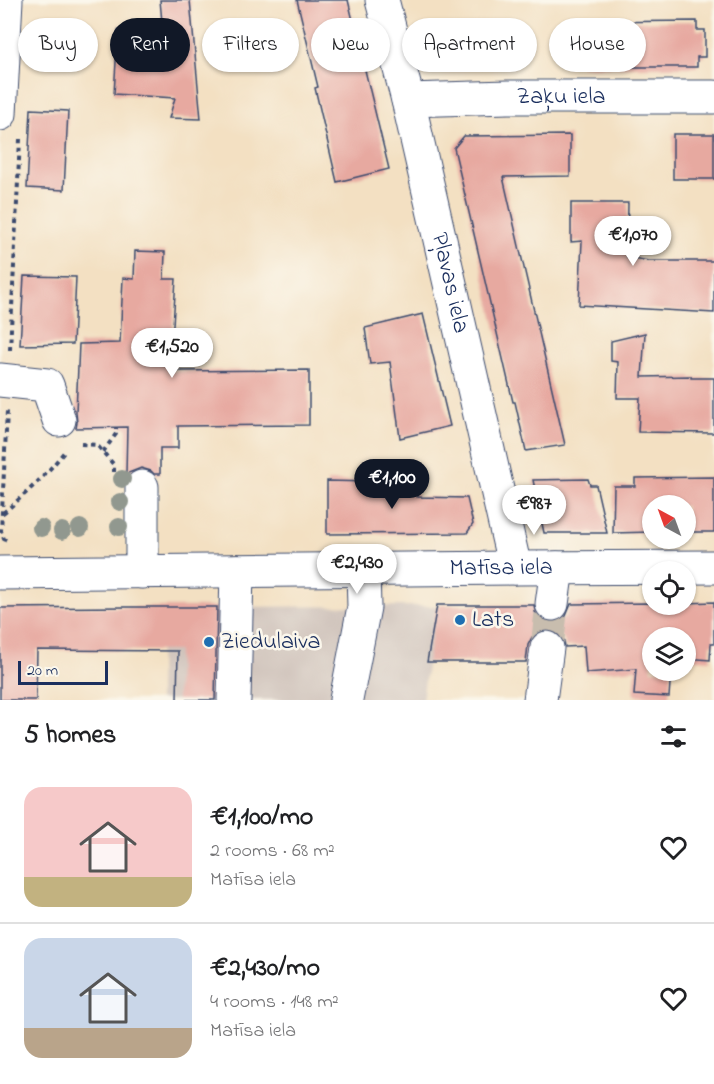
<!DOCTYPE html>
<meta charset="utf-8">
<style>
:root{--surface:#fff;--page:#f2f2f2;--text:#202124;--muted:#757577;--line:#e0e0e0;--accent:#111827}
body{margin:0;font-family:"Indie Flower",sans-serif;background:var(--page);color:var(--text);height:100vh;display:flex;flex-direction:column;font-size:22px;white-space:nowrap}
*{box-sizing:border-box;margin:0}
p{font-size:20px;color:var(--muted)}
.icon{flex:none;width:33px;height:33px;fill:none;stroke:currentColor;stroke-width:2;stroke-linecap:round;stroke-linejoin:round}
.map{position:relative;height:700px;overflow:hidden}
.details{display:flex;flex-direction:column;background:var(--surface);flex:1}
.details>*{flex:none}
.banner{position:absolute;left:18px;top:18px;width:678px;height:54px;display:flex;gap:12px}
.needle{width:39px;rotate:319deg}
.fabs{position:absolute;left:642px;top:495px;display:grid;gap:12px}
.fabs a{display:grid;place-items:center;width:54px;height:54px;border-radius:50%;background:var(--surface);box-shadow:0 2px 4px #0004;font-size:30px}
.scale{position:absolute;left:18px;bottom:15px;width:90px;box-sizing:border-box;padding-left:6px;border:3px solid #1b2f5e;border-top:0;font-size:16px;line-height:21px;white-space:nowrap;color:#1b2f5e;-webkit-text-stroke:4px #fbf7ec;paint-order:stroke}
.price{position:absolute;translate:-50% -51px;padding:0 14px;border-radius:21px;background:#fff;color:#222;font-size:20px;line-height:39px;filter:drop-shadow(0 2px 3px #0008)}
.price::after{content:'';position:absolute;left:50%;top:36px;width:18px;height:14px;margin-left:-9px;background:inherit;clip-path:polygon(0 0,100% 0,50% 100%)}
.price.on{background:var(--accent);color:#fff}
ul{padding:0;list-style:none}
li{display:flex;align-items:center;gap:18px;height:150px;padding:0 24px}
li+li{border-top:2px solid var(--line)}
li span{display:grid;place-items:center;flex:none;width:168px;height:120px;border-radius:18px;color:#555}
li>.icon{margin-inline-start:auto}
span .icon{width:72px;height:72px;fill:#fffc;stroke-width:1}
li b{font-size:26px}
h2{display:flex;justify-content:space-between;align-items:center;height:72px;padding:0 24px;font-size:26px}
.tag{padding:0 21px;border-radius:27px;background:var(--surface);box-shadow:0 2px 4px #0004;font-size:21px;line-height:54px}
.tag.on{background:var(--accent);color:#fff}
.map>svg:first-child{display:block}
.industrial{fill:#cec1b9}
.building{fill:#e7a9a0}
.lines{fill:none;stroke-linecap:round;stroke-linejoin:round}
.minor-tunnel{stroke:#c8bdae;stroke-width:33;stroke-dasharray:33 16;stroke-linecap:butt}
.minor-casing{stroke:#3b4a6d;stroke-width:35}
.path{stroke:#3b4a6d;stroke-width:4;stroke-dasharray:4.5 4.5;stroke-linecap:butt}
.minor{stroke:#fff;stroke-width:33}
.tree{fill:#91988f}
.poi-dot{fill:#1f6fb2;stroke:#fbf7ec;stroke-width:2}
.labels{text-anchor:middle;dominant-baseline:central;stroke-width:5;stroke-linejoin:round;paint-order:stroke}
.street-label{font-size:24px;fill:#1b2f5e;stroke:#fbf7ec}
.poi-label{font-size:24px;fill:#1b2f5e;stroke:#fbf7ec;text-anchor:start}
</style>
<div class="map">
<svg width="714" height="700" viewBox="0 0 714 700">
<rect width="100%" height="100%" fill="#fbf7ec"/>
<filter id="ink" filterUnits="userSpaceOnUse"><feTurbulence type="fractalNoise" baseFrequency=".0167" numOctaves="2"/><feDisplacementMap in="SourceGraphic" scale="12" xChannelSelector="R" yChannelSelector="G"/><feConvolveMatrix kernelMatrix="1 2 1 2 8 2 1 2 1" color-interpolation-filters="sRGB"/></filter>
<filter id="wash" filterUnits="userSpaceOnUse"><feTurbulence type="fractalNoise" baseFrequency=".008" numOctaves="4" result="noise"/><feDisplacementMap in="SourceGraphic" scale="24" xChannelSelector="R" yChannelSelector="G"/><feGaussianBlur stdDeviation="1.35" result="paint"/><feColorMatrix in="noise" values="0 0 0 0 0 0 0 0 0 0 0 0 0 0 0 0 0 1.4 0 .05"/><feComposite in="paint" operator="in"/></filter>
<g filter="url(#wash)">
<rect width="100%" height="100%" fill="#f3e0c2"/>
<polygon class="industrial" points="436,606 422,700 159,700 160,607"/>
<g id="blocks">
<g class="building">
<polygon points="160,0 190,0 201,119 169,118 175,98 114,94 118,30 163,33"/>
<polygon points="297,0 348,0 389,169 337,182 315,88 318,87"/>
<polygon points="697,21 697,30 705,30 705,57 697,57 697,67 581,67 584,22"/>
<polygon points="31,109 68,111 64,190 27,188"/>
<rect x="673" y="134" width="41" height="45"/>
<polygon points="570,135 570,176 503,177 565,445 526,451 515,402 513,402 454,148 464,136"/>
<polygon points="571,203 628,203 627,257 649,261 714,261 714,313 579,305 582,241 571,242"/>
<polygon points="135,251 165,252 164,279 176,279 170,371 309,370 309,425 178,426 178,448 160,448 160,474 154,474 151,471 141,468 126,474 127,427 76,428 77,423 76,412 79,344 120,343 123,278 134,279"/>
<polygon points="24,276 76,277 73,344 20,345"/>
<polygon points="423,314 450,426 400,438 390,362 370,364 365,328"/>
<polygon points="645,333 642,377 691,376 691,378 714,378 714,433 638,432 640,398 617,398 618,362 611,361 611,341"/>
<polygon points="714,477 714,532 686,532 686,506 652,506 652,532 613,533 614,486 635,486 635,478"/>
<polygon points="588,479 590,485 596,485 607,533 544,533 533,480"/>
<polygon points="327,481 417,483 417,497 467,498 473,524 467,533 327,534"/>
<polygon points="714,602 714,644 711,644 710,660 686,658 686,638 652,638 652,670 671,670 669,697 634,695 636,669 586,673 584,646 565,647 564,640 559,634 550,630 539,631 532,637 528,645 526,662 427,662 437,605 534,605 535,612 540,618 550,623 560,621 566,616 571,604 652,603 652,604 686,604 686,603"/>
<polygon points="125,607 217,607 215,700 177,700 178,651 37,650 36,700 0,700 0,608"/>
</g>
</g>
</g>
<g filter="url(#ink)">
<use href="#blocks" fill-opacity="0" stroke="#3b4a6d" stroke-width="1.5"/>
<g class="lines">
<polyline class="minor-tunnel" points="547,648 552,604"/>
<g class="minor-casing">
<g id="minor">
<path id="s1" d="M 382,0 L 408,100 L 515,568"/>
<path id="s2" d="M 408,100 L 508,97 L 714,97"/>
<polyline points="0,114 6,0"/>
<polyline points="0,380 47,385 59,420"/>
<polyline points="142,572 142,487"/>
<path id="s3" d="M 0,573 L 515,568 L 714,567"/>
<polyline points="552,604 557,568"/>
<polyline points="234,700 237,571"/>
<polyline points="346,700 364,607 363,570"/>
<polyline points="540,700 547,648"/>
</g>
</g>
<g class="path">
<polyline points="10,350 20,139"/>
<polyline points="81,444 97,445 114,465 114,472"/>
<polyline points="103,452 116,434 116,427"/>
<path d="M 3,513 C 26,494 47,474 65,451"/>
<polyline points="6,540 4,539 1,531 7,411"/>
</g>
<use href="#minor" class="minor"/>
</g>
<g class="tree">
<circle cx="122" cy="479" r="9"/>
<circle cx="120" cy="502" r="9"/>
<circle cx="119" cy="527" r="9"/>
<circle cx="41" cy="528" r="9"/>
<circle cx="80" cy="528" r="9"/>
<circle cx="62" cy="531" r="9"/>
</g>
</g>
<g class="poi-dot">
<circle cx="460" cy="620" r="6"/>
<circle cx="209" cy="642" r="6"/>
</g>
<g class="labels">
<g class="street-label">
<text stroke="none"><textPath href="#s2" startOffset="153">Zaķu iela</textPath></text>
<text stroke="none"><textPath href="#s1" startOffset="291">Pļavas iela</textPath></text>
<text stroke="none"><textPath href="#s3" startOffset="501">Matīsa iela</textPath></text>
</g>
<g class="poi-label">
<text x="472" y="620">Lats</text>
<text x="221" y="642">Ziedulaiva</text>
</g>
</g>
</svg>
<div class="fabs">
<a><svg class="needle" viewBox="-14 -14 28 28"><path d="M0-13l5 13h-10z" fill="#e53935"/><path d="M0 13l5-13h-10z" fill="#757577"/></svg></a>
<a><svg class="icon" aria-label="locate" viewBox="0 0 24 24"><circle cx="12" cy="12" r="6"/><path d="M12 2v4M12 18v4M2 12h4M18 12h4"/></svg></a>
<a><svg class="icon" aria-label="layers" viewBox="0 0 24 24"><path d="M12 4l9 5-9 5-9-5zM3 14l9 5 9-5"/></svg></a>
</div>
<div class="scale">20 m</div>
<b class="price" style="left:633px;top:267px">€1,070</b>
<b class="price" style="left:172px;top:379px">€1,520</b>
<b class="price on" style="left:392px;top:510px">€1,100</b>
<b class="price" style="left:534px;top:536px">€987</b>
<b class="price" style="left:357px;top:595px">€2,430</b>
<div class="banner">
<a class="tag">Buy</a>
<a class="tag on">Rent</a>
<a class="tag">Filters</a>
<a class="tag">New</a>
<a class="tag">Apartment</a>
<a class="tag">House</a>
</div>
</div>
<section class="details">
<h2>5 homes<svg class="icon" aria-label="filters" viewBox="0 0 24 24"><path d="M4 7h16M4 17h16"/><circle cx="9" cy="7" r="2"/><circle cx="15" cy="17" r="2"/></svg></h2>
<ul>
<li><span style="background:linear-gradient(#f6c9c9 75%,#c2b280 0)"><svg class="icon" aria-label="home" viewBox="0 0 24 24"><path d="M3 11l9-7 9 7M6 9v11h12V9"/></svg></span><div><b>€1,100/mo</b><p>2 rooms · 68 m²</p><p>Matīsa iela</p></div><svg class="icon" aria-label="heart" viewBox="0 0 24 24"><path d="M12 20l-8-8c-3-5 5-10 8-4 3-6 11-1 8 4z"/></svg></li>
<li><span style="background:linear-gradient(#c9d6e8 75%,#b9a48a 0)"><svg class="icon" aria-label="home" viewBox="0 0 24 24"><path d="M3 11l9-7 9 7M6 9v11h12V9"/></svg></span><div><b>€2,430/mo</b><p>4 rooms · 148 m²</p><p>Matīsa iela</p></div><svg class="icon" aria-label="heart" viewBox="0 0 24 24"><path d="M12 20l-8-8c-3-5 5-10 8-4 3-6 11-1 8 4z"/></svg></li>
</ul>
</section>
